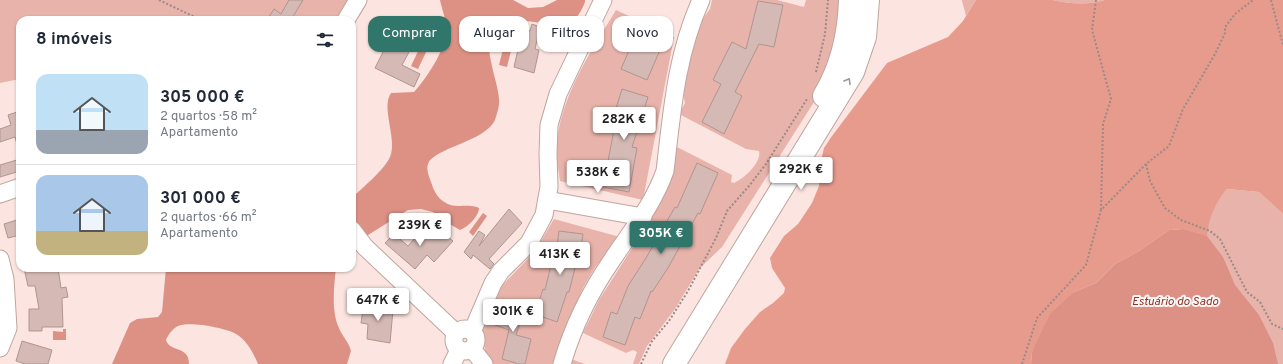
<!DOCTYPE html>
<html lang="pt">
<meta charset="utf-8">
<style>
:root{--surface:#fff;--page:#f6f6f7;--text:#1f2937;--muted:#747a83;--line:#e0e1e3;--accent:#31766a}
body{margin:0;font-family:Overpass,sans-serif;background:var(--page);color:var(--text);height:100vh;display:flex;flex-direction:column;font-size:15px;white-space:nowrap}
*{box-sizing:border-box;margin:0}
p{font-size:13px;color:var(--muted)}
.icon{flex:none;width:22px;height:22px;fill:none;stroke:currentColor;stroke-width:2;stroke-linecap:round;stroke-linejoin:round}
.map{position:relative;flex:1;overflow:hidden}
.panel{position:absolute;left:16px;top:16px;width:340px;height:256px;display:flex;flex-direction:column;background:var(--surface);border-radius:12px;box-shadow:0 1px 3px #0004}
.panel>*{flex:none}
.top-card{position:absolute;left:368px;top:16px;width:380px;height:36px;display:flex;gap:8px}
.price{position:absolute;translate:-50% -34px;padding:0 9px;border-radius:4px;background:#fff;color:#222;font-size:13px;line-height:26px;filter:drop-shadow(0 1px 2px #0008)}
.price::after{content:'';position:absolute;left:50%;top:24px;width:12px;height:9px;margin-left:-6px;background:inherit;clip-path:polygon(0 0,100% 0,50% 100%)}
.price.on{background:var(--accent);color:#fff}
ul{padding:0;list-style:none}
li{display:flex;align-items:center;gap:12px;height:100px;padding:0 20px}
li+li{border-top:1px solid var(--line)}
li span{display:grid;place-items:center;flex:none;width:112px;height:80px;border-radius:12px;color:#555}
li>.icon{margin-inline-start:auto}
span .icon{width:48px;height:48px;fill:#fffc;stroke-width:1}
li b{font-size:17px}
h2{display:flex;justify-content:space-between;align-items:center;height:48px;padding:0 20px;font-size:17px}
.tag{padding:0 14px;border-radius:12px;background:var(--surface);box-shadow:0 1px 3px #0004;font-size:14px;line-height:36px}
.tag.on{background:var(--accent);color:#fff}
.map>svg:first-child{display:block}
.green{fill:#e8b3aa}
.forest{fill:#e79b8d}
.water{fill:#dc9184}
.building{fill:#d5b9b4;stroke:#af9590}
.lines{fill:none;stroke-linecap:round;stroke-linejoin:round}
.minor-casing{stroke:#c0a59f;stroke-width:19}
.major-casing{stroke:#c0a59f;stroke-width:24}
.path{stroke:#9b8a86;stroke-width:2;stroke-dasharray:2 2;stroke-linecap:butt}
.minor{stroke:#fff;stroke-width:17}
.major{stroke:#fff;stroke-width:22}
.oneway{stroke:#9e9998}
.labels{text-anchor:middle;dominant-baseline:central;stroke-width:4;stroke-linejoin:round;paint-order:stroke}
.water-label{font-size:12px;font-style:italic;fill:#8c3327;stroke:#fcf6f5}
</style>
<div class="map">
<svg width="1283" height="364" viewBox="0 0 1283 364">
<rect width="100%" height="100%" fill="#fce5e0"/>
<g class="green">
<polygon points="0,0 354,0 338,20 20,20 20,79 0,83"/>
<path d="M 712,0 L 777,0 L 804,7 L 806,0 L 844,0 L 828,76 L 814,102 L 722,247 L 699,269 L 675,309 L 647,346 L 639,364 L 633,364 L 637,352 L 633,350 L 626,353 L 583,333 L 599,300 L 636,242 L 657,205 L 675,146 L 732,175 L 731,182 L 734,183 C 744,179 762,162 759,151 L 746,149 L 679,114 L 685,103 L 681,84 L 699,24 L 710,9 Z"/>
<polygon points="962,0 976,0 966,16 962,1"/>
<path d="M 1053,0 L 1105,0 C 1090,5 1069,4 1053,0 Z"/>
<path d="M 616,10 L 674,37 L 643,200 L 560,181 C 559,171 556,160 556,150 C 560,96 589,55 616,10 Z"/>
<polygon points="1227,189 1259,192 1283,214 1283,364 1031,364 1183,229 1209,221 1216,202"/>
<polygon points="554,219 620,237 596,266 583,288 559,346 568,358 585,364 491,364 486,356 482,332 496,292 535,251"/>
</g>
<path class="forest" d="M 976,0 L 1053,0 C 1069,4 1090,5 1105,0 L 1283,0 L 1283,214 L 1259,192 L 1227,189 C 1215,203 1209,217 1207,236 L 1183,229 L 1169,230 L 1139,251 L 1115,264 L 1096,283 L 1074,292 L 1032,352 L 1031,364 L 725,364 L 731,348 L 745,329 L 760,312 L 773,303 L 784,293 L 785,288 L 772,268 L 770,258 L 784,236 L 798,224 L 812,203 L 819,186 L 820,165 L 824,148 L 832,136 L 887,63 L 948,37 L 963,21 Z"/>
<g class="water">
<path d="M 440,0 L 513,0 L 528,8 L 543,7 L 557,0 L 585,0 L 585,2 C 581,13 574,24 561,26 C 543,24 524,19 506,21 C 472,25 499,80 499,99 C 500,105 497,114 495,120 C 485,142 433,148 428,164 C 426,170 429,176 431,182 C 434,191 437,198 446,203 C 455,209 469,203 479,208 C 479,216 468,227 460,230 L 441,219 L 433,212 L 421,209 L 408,210 L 352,245 L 352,198 C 362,188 388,167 391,154 C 396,136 381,107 391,93 L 414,92 C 426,79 447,48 446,30 C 446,18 442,10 440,0 Z"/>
<polygon points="421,45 428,48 418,69 411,66"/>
<polygon points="504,45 512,47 507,67 499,65"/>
<polygon points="483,213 487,216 473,236 469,232"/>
<polygon points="1183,229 1207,236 1223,257 1235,285 1259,315 1273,343 1278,364 1031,364 1032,352 1050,314 1074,292 1096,283 1115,264 1139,251 1169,230"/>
<path d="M 166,268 L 336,268 C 334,286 331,311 339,328 C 342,336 349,342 351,351 L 347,364 L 258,364 C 254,354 246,339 236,334 C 226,328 189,321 178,326 C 172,329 168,335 166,340 C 170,353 189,345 189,364 L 112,364 L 130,323 L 137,319 L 158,317 L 162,312 Z"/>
<polygon points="63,329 66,329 66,340 53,340 53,331 63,332"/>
</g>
<g class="building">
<polygon points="289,0 303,0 291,20 267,20 274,9 281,14"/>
<polygon points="758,1 783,5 774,47 759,44 735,92 742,96 724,134 702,122 721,84 713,80 732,42 746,49"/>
<polygon points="532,24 540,27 535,49 539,50 534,73 514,67 519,45 498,39 503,26 530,31"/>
<polygon points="395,28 416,39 402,65 420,74 414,87 375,68"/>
<polygon points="637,32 663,43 647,80 621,69"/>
<polygon points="622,89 648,97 632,147 637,148 629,192 603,187 614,130 610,128"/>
<polygon points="20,111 20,147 18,148 15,137 0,142 0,129 11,125 8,115"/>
<polygon points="20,159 20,171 0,177 0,165"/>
<polygon points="697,163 718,173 700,214 698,213 668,268 652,292 651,291 640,319 635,317 625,345 603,337 611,312 617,314 628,286 646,258 675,207 677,208"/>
<polygon points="509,209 522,223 489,259 494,264 490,269 473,255 471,259 464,252 479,231 485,235 479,246"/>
<polygon points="20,219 20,235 8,238 4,224"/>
<polygon points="425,227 438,238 443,233 453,241 434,262 427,255 415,269 385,243 394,234 408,246"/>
<polygon points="559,231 583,234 579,260 577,260 569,292 567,292 557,322 535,314 543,289 545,290 552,261 555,261"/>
<polygon points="24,268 58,268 61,288 66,287 68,297 62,298 63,327 42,327 42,331 29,331 29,309 39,309 35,286 28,286"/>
<polygon points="503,300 525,308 516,335 531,339 525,364 516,364 516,363 502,359 509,330 495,325"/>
<polygon points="364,302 379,304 378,310 393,310 390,343 367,339 368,324 361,323"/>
<polygon points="22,341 52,350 48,364 25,364 16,361"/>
</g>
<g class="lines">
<g class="minor-casing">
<g id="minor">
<polyline points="346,20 358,0"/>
<polyline points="0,194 20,187"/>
<polyline points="547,200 643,217"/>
<polyline points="352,230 365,247 456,333"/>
<polyline points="0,259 5,279 8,328 0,348"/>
<circle cx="465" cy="340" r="11"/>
<polyline points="472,332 493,283 501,271 529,243 544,215 549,187 548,154 549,125 558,94 603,0"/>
<polyline points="472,349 484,364"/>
<polyline points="452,364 459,350"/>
<path d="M 562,364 C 573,326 590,292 612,260 C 632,230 653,205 665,171 C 672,112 676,55 701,0"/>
</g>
</g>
<g class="major-casing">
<g id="major">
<path d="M 824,96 C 842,66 849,34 850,0"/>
<polyline points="674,364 853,72 865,37 868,0"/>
</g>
</g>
<g class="path">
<polyline points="159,0 201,20"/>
<polyline points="1096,0 1092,30 1111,99 1103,124 1101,210"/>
<polyline points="1271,0 1283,45"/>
<polyline points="816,72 825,34 828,0"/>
<polyline points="1146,164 1150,181 1165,208 1181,220 1210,231 1220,239 1247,292 1260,302 1272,324 1283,329"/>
<polyline points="641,364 652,341 669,321 688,291 716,238 727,211 749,186 766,164 807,99"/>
<polyline points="1022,364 1037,318 1086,265 1101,210 1146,164 1169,146 1183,109 1215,54 1225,33 1225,27 1235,14 1253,0"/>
</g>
<use href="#minor" class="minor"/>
<use href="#major" class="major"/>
</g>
<defs><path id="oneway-chevron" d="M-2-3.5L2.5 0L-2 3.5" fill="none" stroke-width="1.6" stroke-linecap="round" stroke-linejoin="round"/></defs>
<use class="oneway" href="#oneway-chevron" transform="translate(848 81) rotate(-60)"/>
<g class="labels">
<g class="water-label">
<text x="1175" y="302">Estuário do Sado</text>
</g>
</g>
</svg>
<b class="price" style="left:624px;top:141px">282K €</b>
<b class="price" style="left:801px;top:191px">292K €</b>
<b class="price" style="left:598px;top:194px">538K €</b>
<b class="price" style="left:420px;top:247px">239K €</b>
<b class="price on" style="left:661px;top:255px">305K €</b>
<b class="price" style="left:560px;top:276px">413K €</b>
<b class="price" style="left:378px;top:322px">647K €</b>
<b class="price" style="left:513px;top:333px">301K €</b>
<div class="top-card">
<a class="tag on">Comprar</a>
<a class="tag">Alugar</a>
<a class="tag">Filtros</a>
<a class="tag">Novo</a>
</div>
<section class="panel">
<h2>8 imóveis<svg class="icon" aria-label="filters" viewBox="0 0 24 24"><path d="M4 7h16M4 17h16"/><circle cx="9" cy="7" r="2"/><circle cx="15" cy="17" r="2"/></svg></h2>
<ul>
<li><span style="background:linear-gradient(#bfe0f5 70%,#9aa5b1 0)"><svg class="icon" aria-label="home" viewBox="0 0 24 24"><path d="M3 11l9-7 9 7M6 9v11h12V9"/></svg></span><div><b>305 000 €</b><p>2 quartos · 58 m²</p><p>Apartamento</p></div></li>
<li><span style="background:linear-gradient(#a9c7e8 70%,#c2b280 0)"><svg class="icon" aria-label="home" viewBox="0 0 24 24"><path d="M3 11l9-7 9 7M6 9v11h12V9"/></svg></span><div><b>301 000 €</b><p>2 quartos · 66 m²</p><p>Apartamento</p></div></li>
</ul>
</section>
</div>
